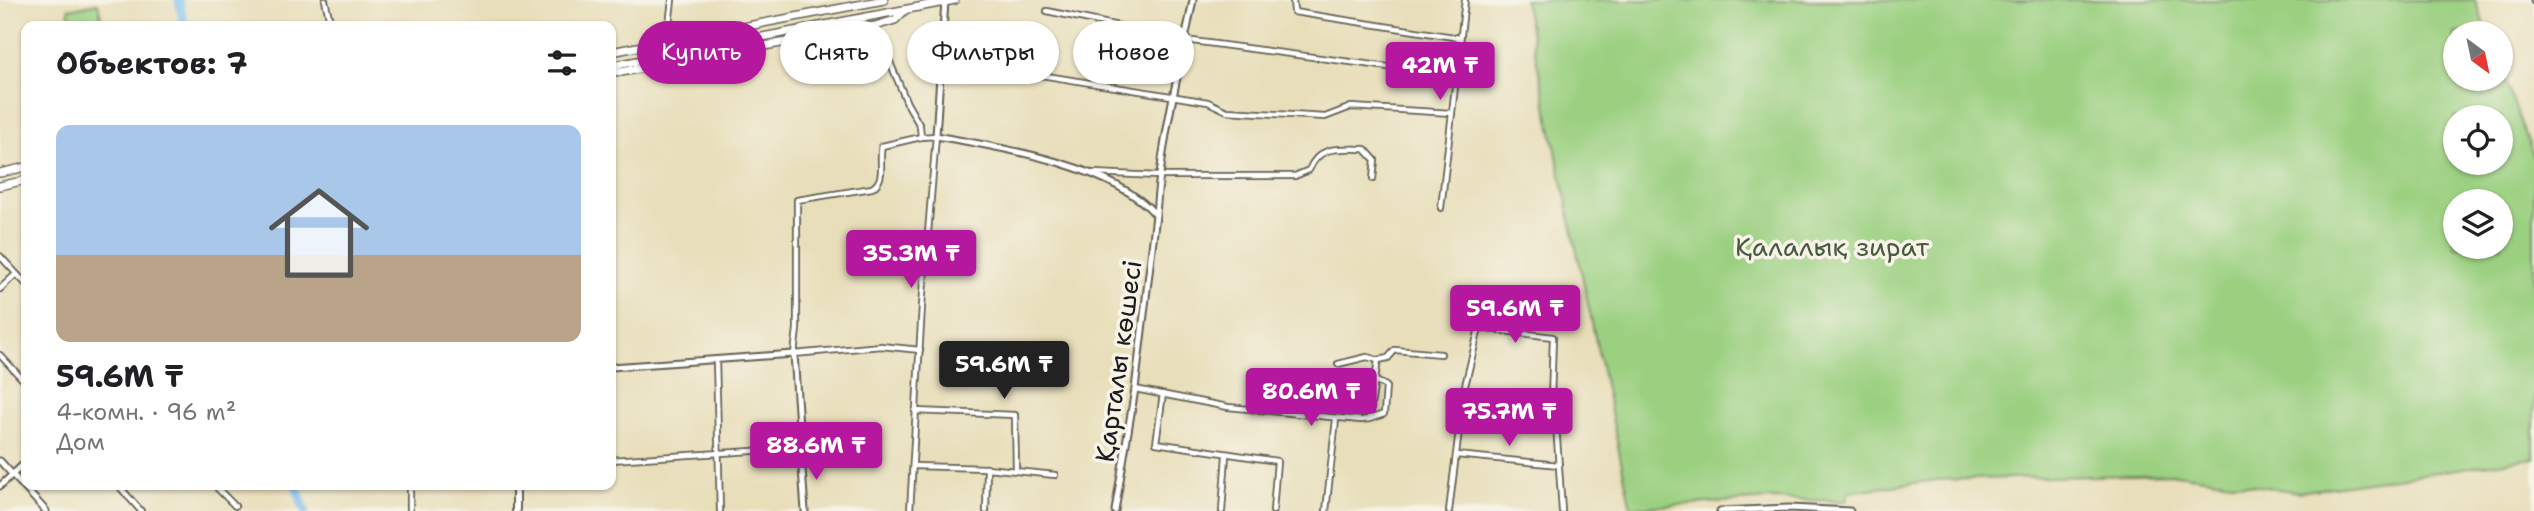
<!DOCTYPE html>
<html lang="ru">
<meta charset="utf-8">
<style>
:root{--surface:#fff;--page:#f2f2f2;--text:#202124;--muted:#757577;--accent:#b5179e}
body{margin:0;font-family:"Shantell Sans",sans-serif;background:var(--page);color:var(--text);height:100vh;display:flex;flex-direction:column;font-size:26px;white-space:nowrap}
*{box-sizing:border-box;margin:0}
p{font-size:23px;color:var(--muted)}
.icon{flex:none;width:38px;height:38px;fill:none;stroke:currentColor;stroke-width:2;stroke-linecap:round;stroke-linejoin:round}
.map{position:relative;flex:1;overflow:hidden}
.side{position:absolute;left:21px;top:21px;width:595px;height:469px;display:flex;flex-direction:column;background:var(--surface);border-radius:14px;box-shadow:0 2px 5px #0004}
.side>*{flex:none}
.banner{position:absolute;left:637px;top:21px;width:665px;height:63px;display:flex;gap:14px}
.needle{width:46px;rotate:147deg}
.fabs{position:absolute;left:2443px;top:21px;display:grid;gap:14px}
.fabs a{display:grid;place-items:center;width:70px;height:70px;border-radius:50%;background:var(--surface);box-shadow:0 2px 5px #0004;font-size:35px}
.price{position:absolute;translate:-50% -60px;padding:0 16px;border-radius:7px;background:var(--accent);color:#fff;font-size:23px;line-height:46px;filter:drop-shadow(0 2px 4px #0008)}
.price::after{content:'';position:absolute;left:50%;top:42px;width:21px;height:16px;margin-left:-10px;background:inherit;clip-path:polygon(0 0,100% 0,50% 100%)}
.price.selected{background:#222;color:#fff}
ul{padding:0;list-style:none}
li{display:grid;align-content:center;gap:14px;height:371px;padding:0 35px}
li span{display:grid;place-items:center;height:217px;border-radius:14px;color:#555}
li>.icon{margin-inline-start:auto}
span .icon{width:126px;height:126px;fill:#fffc;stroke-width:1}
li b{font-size:30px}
h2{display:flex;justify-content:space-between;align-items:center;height:84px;padding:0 35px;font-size:30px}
.pill{padding:0 24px;border-radius:32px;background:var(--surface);box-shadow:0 2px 5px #0004;font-size:24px;line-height:63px}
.pill.selected{background:var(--accent);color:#fff}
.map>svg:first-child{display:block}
.green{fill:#9bd081;stroke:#5c764e;stroke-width:2;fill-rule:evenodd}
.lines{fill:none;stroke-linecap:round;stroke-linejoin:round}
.river{stroke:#7cbdf1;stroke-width:9}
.minor-casing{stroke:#636053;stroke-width:8}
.tertiary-casing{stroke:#636053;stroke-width:9}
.secondary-casing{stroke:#636053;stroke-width:10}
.primary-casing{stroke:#636053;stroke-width:10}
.minor{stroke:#fff;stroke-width:4.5}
.tertiary{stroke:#fff;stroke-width:5}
.secondary{stroke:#fff;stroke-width:6}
.primary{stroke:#fff;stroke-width:7}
.labels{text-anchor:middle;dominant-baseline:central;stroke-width:7;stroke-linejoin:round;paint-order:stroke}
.park-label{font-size:26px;fill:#485b3f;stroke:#f7f3e8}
.street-label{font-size:26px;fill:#1c1c1c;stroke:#f7f3e8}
</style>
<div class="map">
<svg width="2534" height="511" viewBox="0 0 2534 511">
<rect width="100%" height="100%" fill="#f7f3e8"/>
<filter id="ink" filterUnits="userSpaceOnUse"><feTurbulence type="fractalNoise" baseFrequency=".0143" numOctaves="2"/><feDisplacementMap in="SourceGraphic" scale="14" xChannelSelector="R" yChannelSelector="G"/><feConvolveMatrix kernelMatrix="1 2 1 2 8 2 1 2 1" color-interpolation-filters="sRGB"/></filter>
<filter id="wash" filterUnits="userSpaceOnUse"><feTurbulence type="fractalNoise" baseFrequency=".00686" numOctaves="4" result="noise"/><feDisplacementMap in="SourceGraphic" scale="28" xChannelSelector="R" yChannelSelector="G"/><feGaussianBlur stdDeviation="1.57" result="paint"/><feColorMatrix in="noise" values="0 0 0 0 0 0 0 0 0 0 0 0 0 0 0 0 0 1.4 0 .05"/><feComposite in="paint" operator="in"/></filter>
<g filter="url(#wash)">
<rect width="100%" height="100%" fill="#e8deb9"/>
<g class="green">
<path d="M 1524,0 L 2475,0 L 2487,33 L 2455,33 L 2455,79 L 2501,79 L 2501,70 L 2534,158 L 2534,458 L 2299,492 L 2177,474 L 1936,480 L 1848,492 L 1846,501 L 1771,499 L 1631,508 ZM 2455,117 L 2501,117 L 2501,163 L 2455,163 ZM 2455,201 L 2501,201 L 2501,247 L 2455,247 Z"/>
<polygon points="98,3 103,26 71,26 68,9"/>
</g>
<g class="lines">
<g class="river">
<polyline points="179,0 184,26"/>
<polyline points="296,485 305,511"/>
</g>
</g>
</g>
<g filter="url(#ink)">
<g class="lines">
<g class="minor-casing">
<g id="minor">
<polyline points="325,0 331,26"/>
<polyline points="1293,0 1294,12 1460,38"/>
<polyline points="1047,11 1185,40 1456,76"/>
<polyline points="875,26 907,103 920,126 921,137 936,136 922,306 910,511"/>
<polyline points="667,41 672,0"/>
<polyline points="941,59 1208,102 1227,111 1325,117 1351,107 1452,113"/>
<path d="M 1093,173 L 1159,176 L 1295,176 L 1309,170 C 1320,144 1340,149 1365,149 L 1375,160 L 1373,179"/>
<polyline points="1441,208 1465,0"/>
<polyline points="0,256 26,284"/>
<polyline points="0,289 16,274"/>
<path d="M 920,350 L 881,346 L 794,354 L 797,329 L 797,200 L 872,188 C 887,179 878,162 882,146 L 921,137"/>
<polyline points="0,355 26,383"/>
<polyline points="716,360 720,511"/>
<polyline points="1338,364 1367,357 1378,360"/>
<polyline points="1135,389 1228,407 1361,420 1369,419 1378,360 1388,358 1395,350 1441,354"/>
<polyline points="1163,394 1156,443 1277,461 1273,511"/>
<polyline points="915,411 1015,415 1016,470"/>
<polyline points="1369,419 1384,414 1386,386 1374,380"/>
<polyline points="1556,424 1562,511"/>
<polyline points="1456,455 1559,465"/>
<polyline points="611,460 799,448"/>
<polyline points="913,466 987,468 1055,475"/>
<polyline points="118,485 141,511"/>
<polyline points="214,485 235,506"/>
<polyline points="410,485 410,511"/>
<polyline points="986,511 987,468"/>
<polyline points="1222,511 1226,455"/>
<polyline points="1326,511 1336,419"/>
<polyline points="1449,511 1464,390 1479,328 1553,337 1551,400 1464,390"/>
</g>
</g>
<g class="tertiary-casing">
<g id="tertiary">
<polyline points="2534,0 2534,1"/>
<path d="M 945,1 L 936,136 C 999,147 1113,165 1156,215 L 1135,389 L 1115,511"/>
<path d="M 1156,214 C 1161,142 1179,71 1193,0"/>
<polyline points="611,367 794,354 805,511"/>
<polyline points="0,461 46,511"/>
<polyline points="0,486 26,462"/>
<polyline points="1720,511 1789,508 1850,511"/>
</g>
</g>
<g class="secondary-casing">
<polyline id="secondary" points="516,511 516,485"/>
</g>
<g class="primary-casing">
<g id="primary">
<polyline points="611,52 884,0"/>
<polyline points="611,66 955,0"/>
<polyline points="611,71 621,72 875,26 895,20 905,10"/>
<polyline points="0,173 26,167"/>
<polyline points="0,186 26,180"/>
</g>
</g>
<use href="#minor" class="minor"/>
<use href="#tertiary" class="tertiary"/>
<use href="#secondary" class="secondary"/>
<use href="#primary" class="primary"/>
</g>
</g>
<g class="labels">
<g class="park-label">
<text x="1832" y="246">Қалалық зират</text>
</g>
<g class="street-label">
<text transform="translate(1118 361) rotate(-82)">Қарталы көшесі</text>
</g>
</g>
</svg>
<div class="fabs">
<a><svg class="needle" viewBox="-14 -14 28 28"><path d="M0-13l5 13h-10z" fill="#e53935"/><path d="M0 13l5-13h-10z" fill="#757577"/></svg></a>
<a><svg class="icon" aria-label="locate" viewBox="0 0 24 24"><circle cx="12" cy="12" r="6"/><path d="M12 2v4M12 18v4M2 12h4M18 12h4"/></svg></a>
<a><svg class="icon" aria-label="layers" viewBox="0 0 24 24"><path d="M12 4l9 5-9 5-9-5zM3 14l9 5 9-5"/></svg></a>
</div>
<b class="price" style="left:1440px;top:102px">42M ₸</b>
<b class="price" style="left:911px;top:290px">35.3M ₸</b>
<b class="price" style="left:1515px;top:345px">59.6M ₸</b>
<b class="price selected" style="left:1004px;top:401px">59.6M ₸</b>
<b class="price" style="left:1311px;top:428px">80.6M ₸</b>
<b class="price" style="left:1509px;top:448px">75.7M ₸</b>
<b class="price" style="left:816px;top:482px">88.6M ₸</b>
<div class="banner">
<a class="pill selected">Купить</a>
<a class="pill">Снять</a>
<a class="pill">Фильтры</a>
<a class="pill">Новое</a>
</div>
<section class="side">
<h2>Объектов: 7<svg class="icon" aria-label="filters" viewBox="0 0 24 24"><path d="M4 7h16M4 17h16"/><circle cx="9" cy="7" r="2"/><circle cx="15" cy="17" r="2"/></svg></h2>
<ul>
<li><span style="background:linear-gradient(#a9c7e8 60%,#b9a48a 0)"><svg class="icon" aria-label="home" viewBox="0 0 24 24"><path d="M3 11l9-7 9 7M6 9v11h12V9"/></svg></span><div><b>59.6M ₸</b><p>4-комн. · 96 m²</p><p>Дом</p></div></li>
</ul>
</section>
</div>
